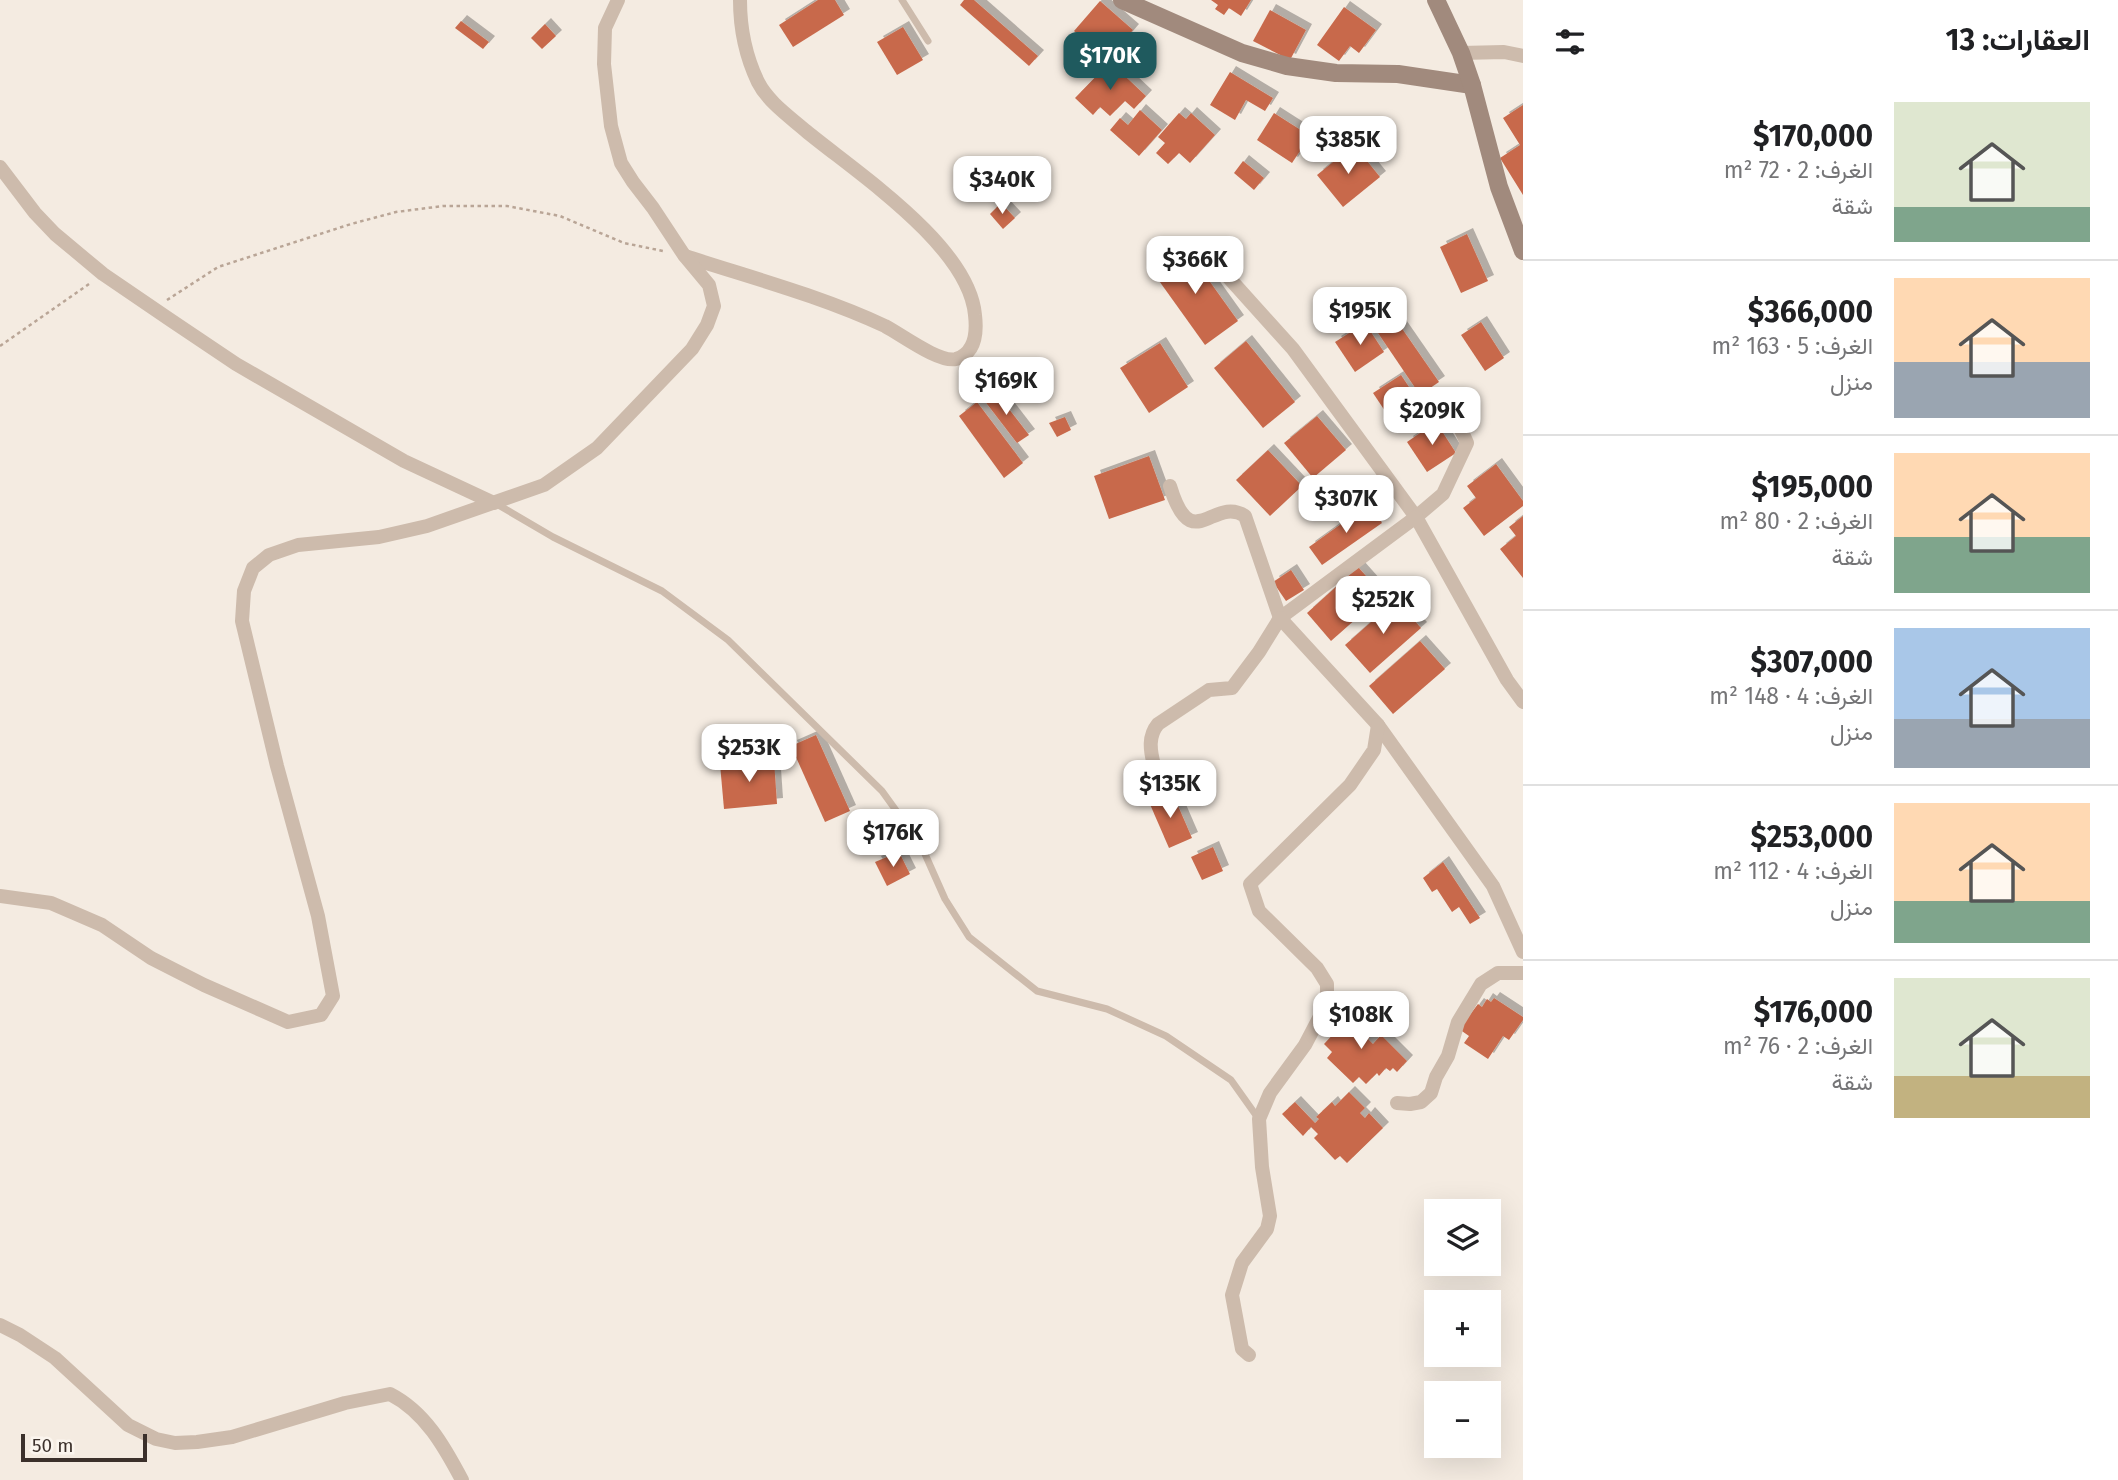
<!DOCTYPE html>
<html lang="ar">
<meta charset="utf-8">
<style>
:root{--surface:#fff;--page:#f2f2f2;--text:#202124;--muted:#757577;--line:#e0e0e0;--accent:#1f5a5e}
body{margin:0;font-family:"Fira Sans",Vazirmatn,sans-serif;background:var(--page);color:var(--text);direction:rtl;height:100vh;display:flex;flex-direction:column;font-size:26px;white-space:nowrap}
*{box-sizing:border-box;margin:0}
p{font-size:23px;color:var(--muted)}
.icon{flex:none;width:38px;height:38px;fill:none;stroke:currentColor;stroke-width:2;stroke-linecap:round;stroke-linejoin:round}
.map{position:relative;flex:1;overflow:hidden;direction:ltr}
.sheet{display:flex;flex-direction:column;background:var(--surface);width:595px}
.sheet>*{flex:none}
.buttons{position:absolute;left:1424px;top:1199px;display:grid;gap:14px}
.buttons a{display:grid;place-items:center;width:77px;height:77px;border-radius:0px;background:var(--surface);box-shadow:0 7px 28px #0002;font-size:35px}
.scale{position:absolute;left:21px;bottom:18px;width:126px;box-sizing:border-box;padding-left:7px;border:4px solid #3b302b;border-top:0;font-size:19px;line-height:24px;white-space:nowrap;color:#3b302b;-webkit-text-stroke:5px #fbf5ee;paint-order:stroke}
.price{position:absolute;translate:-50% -60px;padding:0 16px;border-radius:14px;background:#fff;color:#222;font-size:23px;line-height:46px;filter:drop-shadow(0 2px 4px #0008)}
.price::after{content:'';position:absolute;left:50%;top:42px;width:21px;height:16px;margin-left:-10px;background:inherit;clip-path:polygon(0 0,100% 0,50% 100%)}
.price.active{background:var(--accent);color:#fff}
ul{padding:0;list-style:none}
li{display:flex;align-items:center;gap:21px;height:175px;padding:0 28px}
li+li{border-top:2px solid var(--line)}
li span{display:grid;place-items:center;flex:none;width:196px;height:140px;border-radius:0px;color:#555}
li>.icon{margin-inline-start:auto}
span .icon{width:84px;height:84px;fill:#fffc;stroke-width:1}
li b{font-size:30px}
h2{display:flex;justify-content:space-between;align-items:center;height:84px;padding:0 28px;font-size:30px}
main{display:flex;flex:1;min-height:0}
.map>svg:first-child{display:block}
.building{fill:#c8694b;filter:url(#shadow)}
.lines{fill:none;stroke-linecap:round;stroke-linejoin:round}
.path{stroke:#b9a596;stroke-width:2.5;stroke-dasharray:3.5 3.5;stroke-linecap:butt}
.lane{stroke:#cdbbac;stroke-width:7}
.street{stroke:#cdbbac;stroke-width:14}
.secondary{stroke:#a18a7d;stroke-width:18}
</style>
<main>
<section class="sheet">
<h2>العقارات: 13<svg class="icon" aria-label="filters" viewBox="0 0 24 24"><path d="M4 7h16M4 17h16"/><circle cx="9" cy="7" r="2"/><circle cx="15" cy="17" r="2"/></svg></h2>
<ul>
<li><span style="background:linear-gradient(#dfe7d0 75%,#7fa58c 0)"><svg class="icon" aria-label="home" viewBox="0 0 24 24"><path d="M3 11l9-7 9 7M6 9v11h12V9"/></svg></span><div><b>$170,000</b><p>الغرف: 2 · 72 m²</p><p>شقة</p></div></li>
<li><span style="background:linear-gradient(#ffd9b3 60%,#9aa5b1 0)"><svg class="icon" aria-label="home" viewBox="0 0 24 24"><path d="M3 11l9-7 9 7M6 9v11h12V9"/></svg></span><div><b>$366,000</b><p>الغرف: 5 · 163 m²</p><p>منزل</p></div></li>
<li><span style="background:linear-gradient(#ffd9b3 60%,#7fa58c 0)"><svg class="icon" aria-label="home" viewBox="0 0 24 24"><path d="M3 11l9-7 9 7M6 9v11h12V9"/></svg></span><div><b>$195,000</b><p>الغرف: 2 · 80 m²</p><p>شقة</p></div></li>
<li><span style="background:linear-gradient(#a9c7e8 65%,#9aa5b1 0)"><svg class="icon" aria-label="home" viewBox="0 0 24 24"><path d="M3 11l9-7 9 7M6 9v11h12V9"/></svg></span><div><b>$307,000</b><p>الغرف: 4 · 148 m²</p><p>منزل</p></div></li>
<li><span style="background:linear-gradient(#ffd9b3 70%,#7fa58c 0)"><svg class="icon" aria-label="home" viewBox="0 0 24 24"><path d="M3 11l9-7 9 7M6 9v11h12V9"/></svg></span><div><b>$253,000</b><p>الغرف: 4 · 112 m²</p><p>منزل</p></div></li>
<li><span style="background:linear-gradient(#dfe7d0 70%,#c2b280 0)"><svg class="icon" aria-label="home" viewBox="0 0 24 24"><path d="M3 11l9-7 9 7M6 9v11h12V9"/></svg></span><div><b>$176,000</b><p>الغرف: 2 · 76 m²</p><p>شقة</p></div></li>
</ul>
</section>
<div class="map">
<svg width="1523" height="1480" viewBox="0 0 1523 1480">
<defs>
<filter id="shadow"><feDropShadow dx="6" dy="-6" stdDeviation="0" flood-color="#0004"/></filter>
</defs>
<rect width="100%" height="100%" fill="#f4ebe1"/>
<g class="building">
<polygon points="818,0 835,0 844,15 793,47 779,25"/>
<polygon points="964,0 974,0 1038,56 1029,66 960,5"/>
<polygon points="1211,0 1251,0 1241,16 1229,8 1224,15 1215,9 1218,5"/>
<polygon points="1100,1 1133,30 1107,60 1074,31"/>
<polygon points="1344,7 1376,30 1359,53 1350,46 1339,61 1317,45"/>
<polygon points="1270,10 1306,30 1290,60 1253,41"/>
<polygon points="461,21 489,42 483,49 455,28"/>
<polygon points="545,24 556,36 542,49 531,38"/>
<polygon points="903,27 923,60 897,75 877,42"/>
<polygon points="1110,62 1146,96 1134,109 1125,101 1110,116 1100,107 1093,115 1075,98"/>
<polygon points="1230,72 1273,98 1265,111 1246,100 1235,120 1210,105"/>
<polygon points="1523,105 1523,195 1500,158 1520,145 1503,118"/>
<polygon points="1140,110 1162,130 1139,156 1110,130 1120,118 1128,125"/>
<polygon points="1179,113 1186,119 1191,113 1215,135 1190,163 1179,153 1168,164 1156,153 1165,143 1158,137"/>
<polygon points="1274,113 1310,136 1292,163 1257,140"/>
<polygon points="1354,145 1380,177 1343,207 1317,175"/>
<polygon points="1243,161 1264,178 1254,190 1234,173"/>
<polygon points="1001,203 1015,218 1003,229 990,214"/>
<polygon points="1467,234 1488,281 1461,293 1440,247"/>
<polygon points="1185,247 1238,321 1205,345 1152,271"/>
<polygon points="1394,317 1439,382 1420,395 1376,330"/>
<polygon points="1481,322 1504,358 1485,371 1461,335"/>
<polygon points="1365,323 1384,352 1355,372 1335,342"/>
<polygon points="1246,341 1295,402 1263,428 1214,368"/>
<polygon points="1160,343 1188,387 1149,413 1120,368"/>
<polygon points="1401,375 1421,405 1393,423 1373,393"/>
<polygon points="995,391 1029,435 1017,443 984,400"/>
<polygon points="977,402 1023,463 1004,478 959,416"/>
<polygon points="1317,416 1346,450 1313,478 1284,443"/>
<polygon points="1065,417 1071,430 1057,437 1049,423"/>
<polygon points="1436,422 1456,453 1427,472 1407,442"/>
<polygon points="1268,450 1302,486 1270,516 1236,480"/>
<polygon points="1149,456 1165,500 1109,519 1094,476"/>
<polygon points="1496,464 1523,501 1523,506 1484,536 1463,508 1476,498 1467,486"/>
<polygon points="1369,504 1382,523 1322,565 1309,547"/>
<polygon points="1523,516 1523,578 1500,549 1516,536 1509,527"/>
<polygon points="1358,567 1383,595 1331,641 1307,613"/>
<polygon points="1291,570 1304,590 1286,601 1273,582"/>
<polygon points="1396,600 1421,628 1370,673 1345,645"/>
<polygon points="1420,641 1445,669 1393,714 1369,686"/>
<polygon points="816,735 850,811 825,822 791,746"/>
<polygon points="774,760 777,804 724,809 720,764"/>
<polygon points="1163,769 1167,787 1144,792 1140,774"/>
<polygon points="1172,792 1192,838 1169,848 1149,802"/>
<polygon points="1213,847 1223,871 1202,880 1191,857"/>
<polygon points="899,852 910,874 887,886 875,862"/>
<polygon points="1443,862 1480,918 1470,924 1459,907 1452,912 1437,889 1432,892 1423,878"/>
<polygon points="1494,998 1523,1017 1523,1020 1509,1040 1503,1036 1488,1059 1464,1043 1469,1036 1459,1029 1478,1004 1482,1007 1487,999 1491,1002"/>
<polygon points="1355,1011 1376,1031 1368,1039 1373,1044 1381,1035 1407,1061 1397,1072 1393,1068 1390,1071 1386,1068 1379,1076 1377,1073 1366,1084 1359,1077 1353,1083 1327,1058 1332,1052 1324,1044 1340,1027 1336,1023 1343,1016 1346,1019"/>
<polygon points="1349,1092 1365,1108 1360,1113 1365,1118 1369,1113 1383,1128 1347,1163 1340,1156 1335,1160 1314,1138 1318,1134 1311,1127 1303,1136 1282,1114 1295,1102 1315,1123 1319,1119 1316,1117 1332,1102 1335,1106"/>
</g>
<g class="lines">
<g class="path">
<polyline points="167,300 218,267 351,224 396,212 443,206 507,206 560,216 624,243 663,251"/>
<polyline points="0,346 89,284"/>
</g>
<g class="lane">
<polyline points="902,0 928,41"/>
<polyline points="495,503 553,537 662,591 728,640 882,791 921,845 945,899 969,937 1037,991 1107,1009 1166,1036 1231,1080 1258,1118"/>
</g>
<g class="street">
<polyline points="1461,53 1504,52 1523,56"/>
<polyline points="0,167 35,213 55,234 103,274 169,319 236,364 404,461 494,503"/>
<polyline points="1203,249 1293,349 1416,517 1443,494 1467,443 1457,421"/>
<path d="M 685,256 C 752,278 821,296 885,326 C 902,335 939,363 956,359 C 976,353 977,332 975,315 C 969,246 857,173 806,131 C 790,117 768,102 758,82 C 746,57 740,28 740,0"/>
<path d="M 1170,486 C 1192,558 1213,495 1245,516 L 1280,618 L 1416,517 L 1507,680 L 1523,702"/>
<path d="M 1154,765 C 1150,750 1148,736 1158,724 L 1209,690 L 1232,688 L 1259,652 L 1280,618 L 1378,725 L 1493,886 L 1523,952"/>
<polyline points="0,896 51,903 102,925 151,958 204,985 288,1022 321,1015 333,996 318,916 277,766 242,621 244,591 253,568 269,555 298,545 379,537 427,526 544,485 597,448 692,349 707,325 714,306 709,285 684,255 653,208 633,182 621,163 611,126 604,64 605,28 618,0"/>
<polyline points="1397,1103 1410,1104 1421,1102 1431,1093 1436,1077 1448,1056 1458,1022 1481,984 1498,973 1523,973"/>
<path d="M 0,1325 L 20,1335 L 55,1358 L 128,1425 L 156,1439 L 175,1443 L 197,1442 L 232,1437 L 345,1403 L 390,1394 C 425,1412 444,1446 462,1480"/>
<polyline points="1249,1355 1242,1349 1232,1295 1242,1263 1267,1229 1270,1216 1262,1167 1259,1119 1270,1093 1305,1045 1327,1003 1327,984 1317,968 1259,911 1250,884 1350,785 1374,750 1378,725"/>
</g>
<g class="secondary">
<polyline points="1122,0 1242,53 1287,66 1336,73 1398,74 1472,85"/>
<polyline points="1436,0 1461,53 1472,85 1499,187 1523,251"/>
</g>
</g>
</svg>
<div class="buttons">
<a><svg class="icon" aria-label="layers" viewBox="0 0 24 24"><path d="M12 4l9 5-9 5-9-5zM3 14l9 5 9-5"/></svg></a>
<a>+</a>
<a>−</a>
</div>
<div class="scale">50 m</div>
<b class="price active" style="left:1110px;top:92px">$170K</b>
<b class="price" style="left:1348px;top:176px">$385K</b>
<b class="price" style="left:1002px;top:216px">$340K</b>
<b class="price" style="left:1195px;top:296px">$366K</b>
<b class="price" style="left:1360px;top:347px">$195K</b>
<b class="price" style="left:1006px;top:417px">$169K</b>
<b class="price" style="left:1432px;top:447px">$209K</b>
<b class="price" style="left:1346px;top:535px">$307K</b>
<b class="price" style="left:1383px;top:636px">$252K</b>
<b class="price" style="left:749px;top:784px">$253K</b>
<b class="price" style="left:1170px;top:820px">$135K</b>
<b class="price" style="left:893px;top:869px">$176K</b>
<b class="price" style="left:1361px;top:1051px">$108K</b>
</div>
</main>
